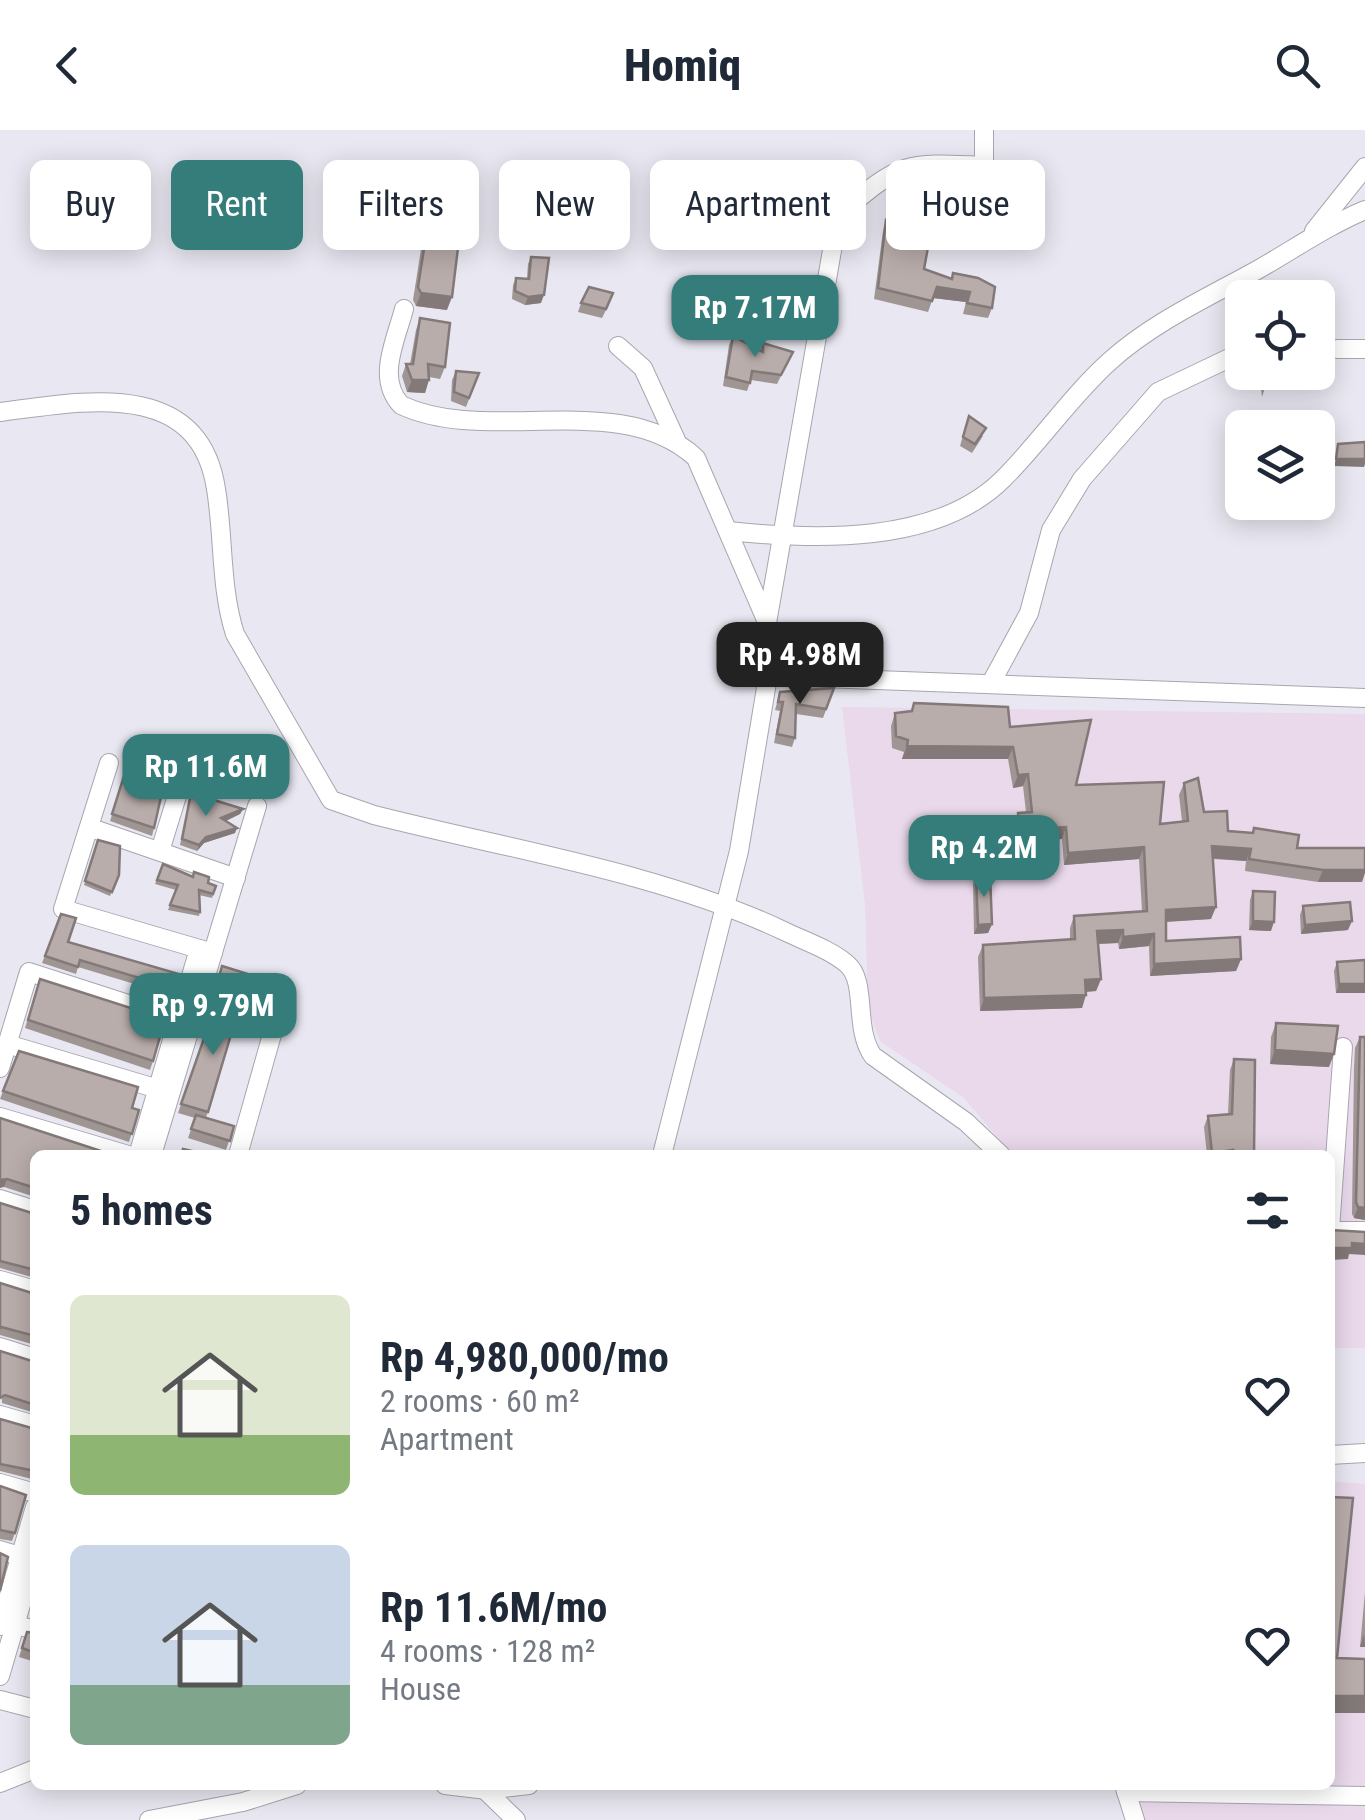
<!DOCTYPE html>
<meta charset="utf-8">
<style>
:root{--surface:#fff;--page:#f2f2f3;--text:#1f2937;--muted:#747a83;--accent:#347d7b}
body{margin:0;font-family:"Roboto Condensed",sans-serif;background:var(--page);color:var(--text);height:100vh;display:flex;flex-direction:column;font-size:38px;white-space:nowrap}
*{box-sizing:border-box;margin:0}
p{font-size:32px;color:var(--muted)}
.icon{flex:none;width:55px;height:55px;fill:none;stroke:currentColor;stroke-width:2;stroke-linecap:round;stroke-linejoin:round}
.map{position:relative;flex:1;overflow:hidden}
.sheet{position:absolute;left:30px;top:1020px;width:1305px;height:640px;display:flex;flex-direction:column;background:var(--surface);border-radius:15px;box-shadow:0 5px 25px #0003}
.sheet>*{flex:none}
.banner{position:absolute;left:30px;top:30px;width:1305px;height:90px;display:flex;gap:20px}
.controls{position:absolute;left:1225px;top:150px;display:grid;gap:20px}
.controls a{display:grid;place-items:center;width:110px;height:110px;border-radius:15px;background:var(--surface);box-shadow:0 5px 25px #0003;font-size:50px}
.price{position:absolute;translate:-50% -85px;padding:0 22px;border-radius:20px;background:var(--accent);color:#fff;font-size:32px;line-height:65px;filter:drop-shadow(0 2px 5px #0008)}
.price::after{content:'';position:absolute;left:50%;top:60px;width:30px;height:22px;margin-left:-15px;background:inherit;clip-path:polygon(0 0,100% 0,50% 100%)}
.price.selected{background:#222;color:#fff}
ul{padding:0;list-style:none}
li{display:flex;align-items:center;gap:30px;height:250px;padding:0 40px}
li span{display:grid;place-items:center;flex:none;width:280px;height:200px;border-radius:15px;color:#555}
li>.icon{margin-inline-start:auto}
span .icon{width:120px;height:120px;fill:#fffc;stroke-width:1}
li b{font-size:42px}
h2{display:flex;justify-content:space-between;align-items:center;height:120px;padding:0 40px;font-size:42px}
.tag{padding:0 35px;border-radius:15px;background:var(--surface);box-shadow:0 5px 25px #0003;font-size:35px;line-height:90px}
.tag.selected{background:var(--accent);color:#fff}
header{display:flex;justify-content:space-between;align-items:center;height:130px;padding:0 40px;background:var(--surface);font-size:45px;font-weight:800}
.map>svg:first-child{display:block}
.education{fill:#e9d9eb}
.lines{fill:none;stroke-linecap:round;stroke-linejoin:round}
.minor-casing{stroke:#a7a6af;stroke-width:20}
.minor{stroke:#fff;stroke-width:18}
.wall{fill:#9f9593}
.shaded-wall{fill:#827978}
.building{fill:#b9adab;stroke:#827978;stroke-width:2.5}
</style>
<header><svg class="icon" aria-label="back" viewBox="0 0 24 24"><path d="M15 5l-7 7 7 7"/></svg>Homiq<svg class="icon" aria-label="search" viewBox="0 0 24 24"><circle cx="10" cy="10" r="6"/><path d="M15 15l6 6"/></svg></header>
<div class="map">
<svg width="1365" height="1690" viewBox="0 0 1365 1690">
<rect width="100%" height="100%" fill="#e9e8f2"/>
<g class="education">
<polygon points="842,577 1365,584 1365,1218 1330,1218 1330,1025 1012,1025 964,968 880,911 868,878 865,775"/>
<polygon points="1330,1351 1365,1354 1365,1690 1142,1690 1131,1655 1330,1655"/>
</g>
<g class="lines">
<g class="minor-casing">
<g id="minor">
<polyline points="1314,101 1365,37"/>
<path d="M 404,179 C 396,210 376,248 401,275 C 488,316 620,258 696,328 L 767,492"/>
<polyline points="618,216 643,238 676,310"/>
<polyline points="1337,219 1365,219"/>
<path d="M 0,282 C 80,272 199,246 216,359 C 224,407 220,457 235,504 L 331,670 L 374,685 C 507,719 663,743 786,802 C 805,811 831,820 847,834 C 868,852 853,898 873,926 L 966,992 L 1001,1025"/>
<path d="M 728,401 C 814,410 937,415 1003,349 C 1041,311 1071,266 1110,231 C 1153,192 1209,167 1259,139 C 1294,119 1327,96 1365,80"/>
<path d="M 768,546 L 767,493 L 838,86 C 900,32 903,32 984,36 L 984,0"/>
<polyline points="991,553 1029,483 1051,400 1082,349 1158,262 1242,222"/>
<polyline points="109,633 63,779 213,823"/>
<polyline points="91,698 236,748"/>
<polyline points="160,721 181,653"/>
<polyline points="190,866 276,892"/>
<polyline points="7,914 165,961"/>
<polyline points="0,938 29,842 190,894"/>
<polyline points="0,987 128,1025"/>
<polyline points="138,1025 199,819"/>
<polyline points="152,1025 257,676"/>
<polyline points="238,1025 280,876"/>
<polyline points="662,1025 739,721 768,546 1365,568"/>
<polyline points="0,1069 35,1080"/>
<polyline points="1330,1099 1343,917"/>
<polyline points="1330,1101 1365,1101"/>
<polyline points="0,1150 35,1160"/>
<polyline points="0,1217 35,1228"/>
<polyline points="0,1285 35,1295"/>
<polyline points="1330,1325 1365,1323"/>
<polyline points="0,1353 35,1363"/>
<polyline points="0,1420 30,1429"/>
<polyline points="5,1492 35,1500"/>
<polyline points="0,1496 35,1377"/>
<polyline points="0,1546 35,1427"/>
<polyline points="0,1570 35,1579"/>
<polyline points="0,1653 35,1639"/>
<polyline points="445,1655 487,1660 529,1655"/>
<polyline points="480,1655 516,1690"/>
<polyline points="1124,1655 1135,1690"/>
<polyline points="1126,1662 1365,1666"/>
<polyline points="149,1690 243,1672 297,1655"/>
</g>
</g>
<use href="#minor" class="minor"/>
</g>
<g class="wall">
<polygon points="908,42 930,66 928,70 924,139 951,149 953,143 992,178 988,188 963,184 966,172 933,168 928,182 874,169 883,101 886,90 904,96 909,74 897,70"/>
<polygon points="429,87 447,180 416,176 413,170 424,100"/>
<polygon points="531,127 541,173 525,175 512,169 513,155 516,148 527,148 528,134"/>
<polygon points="610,172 602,188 578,182 581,173"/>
<polygon points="420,188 445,237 440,249 429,247 425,263 407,262 402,246 406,234 410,234 416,200"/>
<polygon points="733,206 760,221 763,213 793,222 777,254 751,250 747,261 723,256 729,215"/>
<polygon points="456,241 479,243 466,277 451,271 452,250"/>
<polygon points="1259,242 1270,242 1262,267"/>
<polygon points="966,295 983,306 972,323 960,316"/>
<polygon points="834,558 823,588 796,584 795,608 792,617 774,613 780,581 775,580 780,562"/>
<polygon points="914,573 1010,597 1076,655 1160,694 1182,691 1179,665 1184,653 1204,682 1228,701 1252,703 1254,698 1362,752 1318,752 1245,741 1246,731 1213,729 1211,789 1166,792 1166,811 1241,829 1236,841 1150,846 1149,816 1119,819 1118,813 1098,814 1101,849 1096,861 1086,862 1082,878 980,881 978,827 983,815 1070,809 1070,798 1074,786 1142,781 1139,729 1064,735 1062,709 1015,713 1014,695 1018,683 1026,682 1023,656 1013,658 1008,629 902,629 904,622 892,618 891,596 895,583 911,581"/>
<polygon points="130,627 142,644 154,698 152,706 110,691"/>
<polygon points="191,663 243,679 240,684 226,691 235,703 204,713 197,721 180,715"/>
<polygon points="98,710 119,745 110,766 84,755"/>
<polygon points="163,734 216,756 212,768 199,765 200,782 199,786 168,780 176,760 155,754"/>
<polygon points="976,746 992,794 988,803 974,804 973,754"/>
<polygon points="1253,761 1271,801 1249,800 1250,770"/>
<polygon points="1303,776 1348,800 1301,804 1300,785"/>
<polygon points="61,784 68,812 179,844 169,874 148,867 151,859 78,837 76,844 42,833"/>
<polygon points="1365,830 1365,863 1336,863 1334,841 1337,832"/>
<polygon points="222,836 277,853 267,876 215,860"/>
<polygon points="40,849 153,931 150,940 25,898"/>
<polygon points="215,877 263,891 258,908 233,900 206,988 234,996 226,1020 188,1008 195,988 178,983"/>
<polygon points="1276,893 1329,937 1270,934 1271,907"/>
<polygon points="1360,907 1365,907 1365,1090 1354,1088 1352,1084 1354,938 1355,918"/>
<polygon points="1234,929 1254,1025 1207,1025 1204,997 1208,986 1228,984 1230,940"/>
<polygon points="3,961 132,978 139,980 129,1012 0,969"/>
<polygon points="0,988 35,1025 35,1067 4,1057"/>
<polygon points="0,1073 35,1084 35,1148 0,1138"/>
<polygon points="0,1153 35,1164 35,1215 0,1205"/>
<polygon points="0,1221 35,1232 35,1283 2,1273"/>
<polygon points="0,1289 35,1342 32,1349 0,1341"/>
<polygon points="0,1356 15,1403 12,1411 0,1409"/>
<polygon points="1365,1462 1365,1517 1360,1517"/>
<polygon points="27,1502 35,1503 35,1532 19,1527"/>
</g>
<g class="shaded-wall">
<polygon points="937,157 970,162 966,172 933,168"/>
<polygon points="421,163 452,167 447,180 416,176"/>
<polygon points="544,165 541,173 525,175 528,167"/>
<polygon points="412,250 429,250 425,263 407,262"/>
<polygon points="1336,329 1365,329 1365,334 1364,337 1334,336"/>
<polygon points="907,616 1013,617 1008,629 902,629"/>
<polygon points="1028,644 1023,656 1013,658 1018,645"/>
<polygon points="243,679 240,684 219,694 221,688"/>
<polygon points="1066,697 1062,709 1015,713 1019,700"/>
<polygon points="237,698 235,703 204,713 197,721 199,715 206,707"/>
<polygon points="1212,716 1251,719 1246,731 1208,728"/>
<polygon points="1144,717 1139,729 1064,735 1068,723"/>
<polygon points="1323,740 1365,740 1365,743 1362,752 1318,752"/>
<polygon points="1216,777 1211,789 1161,792 1166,780"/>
<polygon points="1253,791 1274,792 1271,801 1249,800"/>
<polygon points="1352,791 1348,800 1301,804 1305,795"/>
<polygon points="992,794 988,803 974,804 978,795"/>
<polygon points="1123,800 1118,813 1093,814 1097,801"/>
<polygon points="1154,804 1149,816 1119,819 1123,807"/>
<polygon points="1241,829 1236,841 1150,846 1154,834"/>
<polygon points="1101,849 1096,861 1081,862 1085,850"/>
<polygon points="1339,854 1365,854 1365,863 1336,863"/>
<polygon points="1086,865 1082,878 980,881 984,868"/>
<polygon points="1275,920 1334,924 1329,937 1270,934"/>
<polygon points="1233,1020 1231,1025 1211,1025 1212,1023"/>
<polygon points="7,1049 4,1057 0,1058 0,1050"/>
<polygon points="1358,1077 1365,1078 1365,1090 1354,1088"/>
<polygon points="1352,1113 1365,1114 1365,1125 1349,1124 1348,1129 1330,1130 1330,1118"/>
<polygon points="1364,1504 1365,1517 1360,1517"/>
<polygon points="1333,1566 1365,1566 1365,1583 1330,1583"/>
</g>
<g class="building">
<polygon points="908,42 934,56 925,69 935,73 925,112 929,112 924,139 952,149 953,143 978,148 995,157 992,178 967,173 970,162 937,157 932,171 878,158 886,90 905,96 913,63 901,60"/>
<polygon points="429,87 461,93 452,167 421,163 418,157"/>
<polygon points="531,127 549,128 544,165 528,167 515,161 516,148 529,149"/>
<polygon points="589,157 613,163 606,179 581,173"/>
<polygon points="420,188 450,193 445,237 428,234 429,250 412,250 406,234 413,234"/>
<polygon points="733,206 763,222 763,213 793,222 781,245 752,241 750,253 726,247"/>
<polygon points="456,241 479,243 469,268 454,262"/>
<polygon points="1263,242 1270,242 1265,259"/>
<polygon points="969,286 986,298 975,314 963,307"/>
<polygon points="1365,312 1365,329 1336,329 1338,314"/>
<polygon points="834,558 826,579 796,574 795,608 777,604 783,572 778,572 780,562"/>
<polygon points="914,573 1008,577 1010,597 1091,590 1076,655 1164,652 1160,694 1188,691 1184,653 1198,648 1204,682 1227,681 1228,701 1253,703 1254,698 1299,705 1297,718 1365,718 1365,740 1323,740 1249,729 1251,719 1212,716 1216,777 1166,780 1166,811 1240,807 1241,829 1154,834 1154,804 1123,807 1123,800 1097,801 1101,849 1085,850 1086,865 984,868 983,815 1075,809 1074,786 1147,781 1144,717 1068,723 1066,697 1019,700 1018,683 1032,682 1028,644 1018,645 1013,617 907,616 908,610 896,606 895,583 912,581"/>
<polygon points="130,627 147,633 142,644 165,649 154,698 112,684"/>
<polygon points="191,663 243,679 221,688 237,698 206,707 199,715 182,709"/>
<polygon points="98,710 120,716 119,745 112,762 85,751"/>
<polygon points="163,734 193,747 194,742 209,747 208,753 216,756 213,764 199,760 200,782 170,775 178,755 157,750"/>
<polygon points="990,745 992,794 978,795 976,746"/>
<polygon points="1253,761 1275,762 1274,792 1253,791"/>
<polygon points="1350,772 1352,791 1305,795 1303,776"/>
<polygon points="61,784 76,788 68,812 179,844 172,867 150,860 153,852 80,830 78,837 45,826"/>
<polygon points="1365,830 1365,854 1339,854 1337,832"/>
<polygon points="222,836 277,853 270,867 218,851"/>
<polygon points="40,849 165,889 153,931 28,890"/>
<polygon points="215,877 263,891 261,899 235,891 208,982 181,974"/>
<polygon points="1276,893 1338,896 1334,924 1275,920"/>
<polygon points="1360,907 1365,907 1365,1078 1358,1077 1356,1072"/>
<polygon points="19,921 138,957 132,978 139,980 132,1004 3,961"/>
<polygon points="1234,929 1255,930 1254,1025 1233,1025 1233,1020 1212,1023 1208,986 1232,984"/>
<polygon points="196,985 234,996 230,1011 191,999"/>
<polygon points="0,988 113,1025 35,1025 35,1058 7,1049 0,1050"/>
<polygon points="183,1019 196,1022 195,1025 181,1025"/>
<polygon points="0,1073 35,1084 35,1140 0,1131"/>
<polygon points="1330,1100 1365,1102 1365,1114 1352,1113 1352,1118 1330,1118"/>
<polygon points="0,1153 35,1164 35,1206 1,1197 0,1198"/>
<polygon points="0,1221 35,1232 35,1275 5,1265 0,1268"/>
<polygon points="0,1289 35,1299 35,1341 0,1334"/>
<polygon points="0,1356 26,1365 15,1403 0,1400"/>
<polygon points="1330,1367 1353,1368 1337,1528 1365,1529 1365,1566 1333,1566 1330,1595"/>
<polygon points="0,1423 8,1427 0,1461"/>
<polygon points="27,1502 35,1503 35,1523 22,1518"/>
</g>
</svg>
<div class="controls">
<a><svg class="icon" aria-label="locate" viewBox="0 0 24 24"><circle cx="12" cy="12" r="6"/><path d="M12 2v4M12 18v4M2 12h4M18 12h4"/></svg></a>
<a><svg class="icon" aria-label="layers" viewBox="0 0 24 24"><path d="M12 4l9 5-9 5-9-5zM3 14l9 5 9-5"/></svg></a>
</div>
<b class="price" style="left:755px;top:230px">Rp 7.17M</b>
<b class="price selected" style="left:800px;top:577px">Rp 4.98M</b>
<b class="price" style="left:206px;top:689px">Rp 11.6M</b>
<b class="price" style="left:984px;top:770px">Rp 4.2M</b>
<b class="price" style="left:213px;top:928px">Rp 9.79M</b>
<div class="banner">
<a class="tag">Buy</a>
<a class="tag selected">Rent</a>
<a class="tag">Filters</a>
<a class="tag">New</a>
<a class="tag">Apartment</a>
<a class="tag">House</a>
</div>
<section class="sheet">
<h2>5 homes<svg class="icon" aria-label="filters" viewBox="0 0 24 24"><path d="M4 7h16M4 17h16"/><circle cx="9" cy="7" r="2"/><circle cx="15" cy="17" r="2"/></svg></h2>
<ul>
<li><span style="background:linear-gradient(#dfe7d0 70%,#8fb573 0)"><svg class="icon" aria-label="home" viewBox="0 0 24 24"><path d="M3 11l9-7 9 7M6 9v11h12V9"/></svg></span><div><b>Rp 4,980,000/mo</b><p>2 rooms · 60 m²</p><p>Apartment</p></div><svg class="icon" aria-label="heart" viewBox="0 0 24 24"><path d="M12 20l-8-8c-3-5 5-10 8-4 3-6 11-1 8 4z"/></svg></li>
<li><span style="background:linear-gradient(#c9d6e8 70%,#7fa58c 0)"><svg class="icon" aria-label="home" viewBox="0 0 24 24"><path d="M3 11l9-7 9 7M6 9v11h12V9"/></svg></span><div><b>Rp 11.6M/mo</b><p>4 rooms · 128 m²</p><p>House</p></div><svg class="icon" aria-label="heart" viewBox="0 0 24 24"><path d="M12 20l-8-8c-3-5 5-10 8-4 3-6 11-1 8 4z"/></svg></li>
</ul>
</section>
</div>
